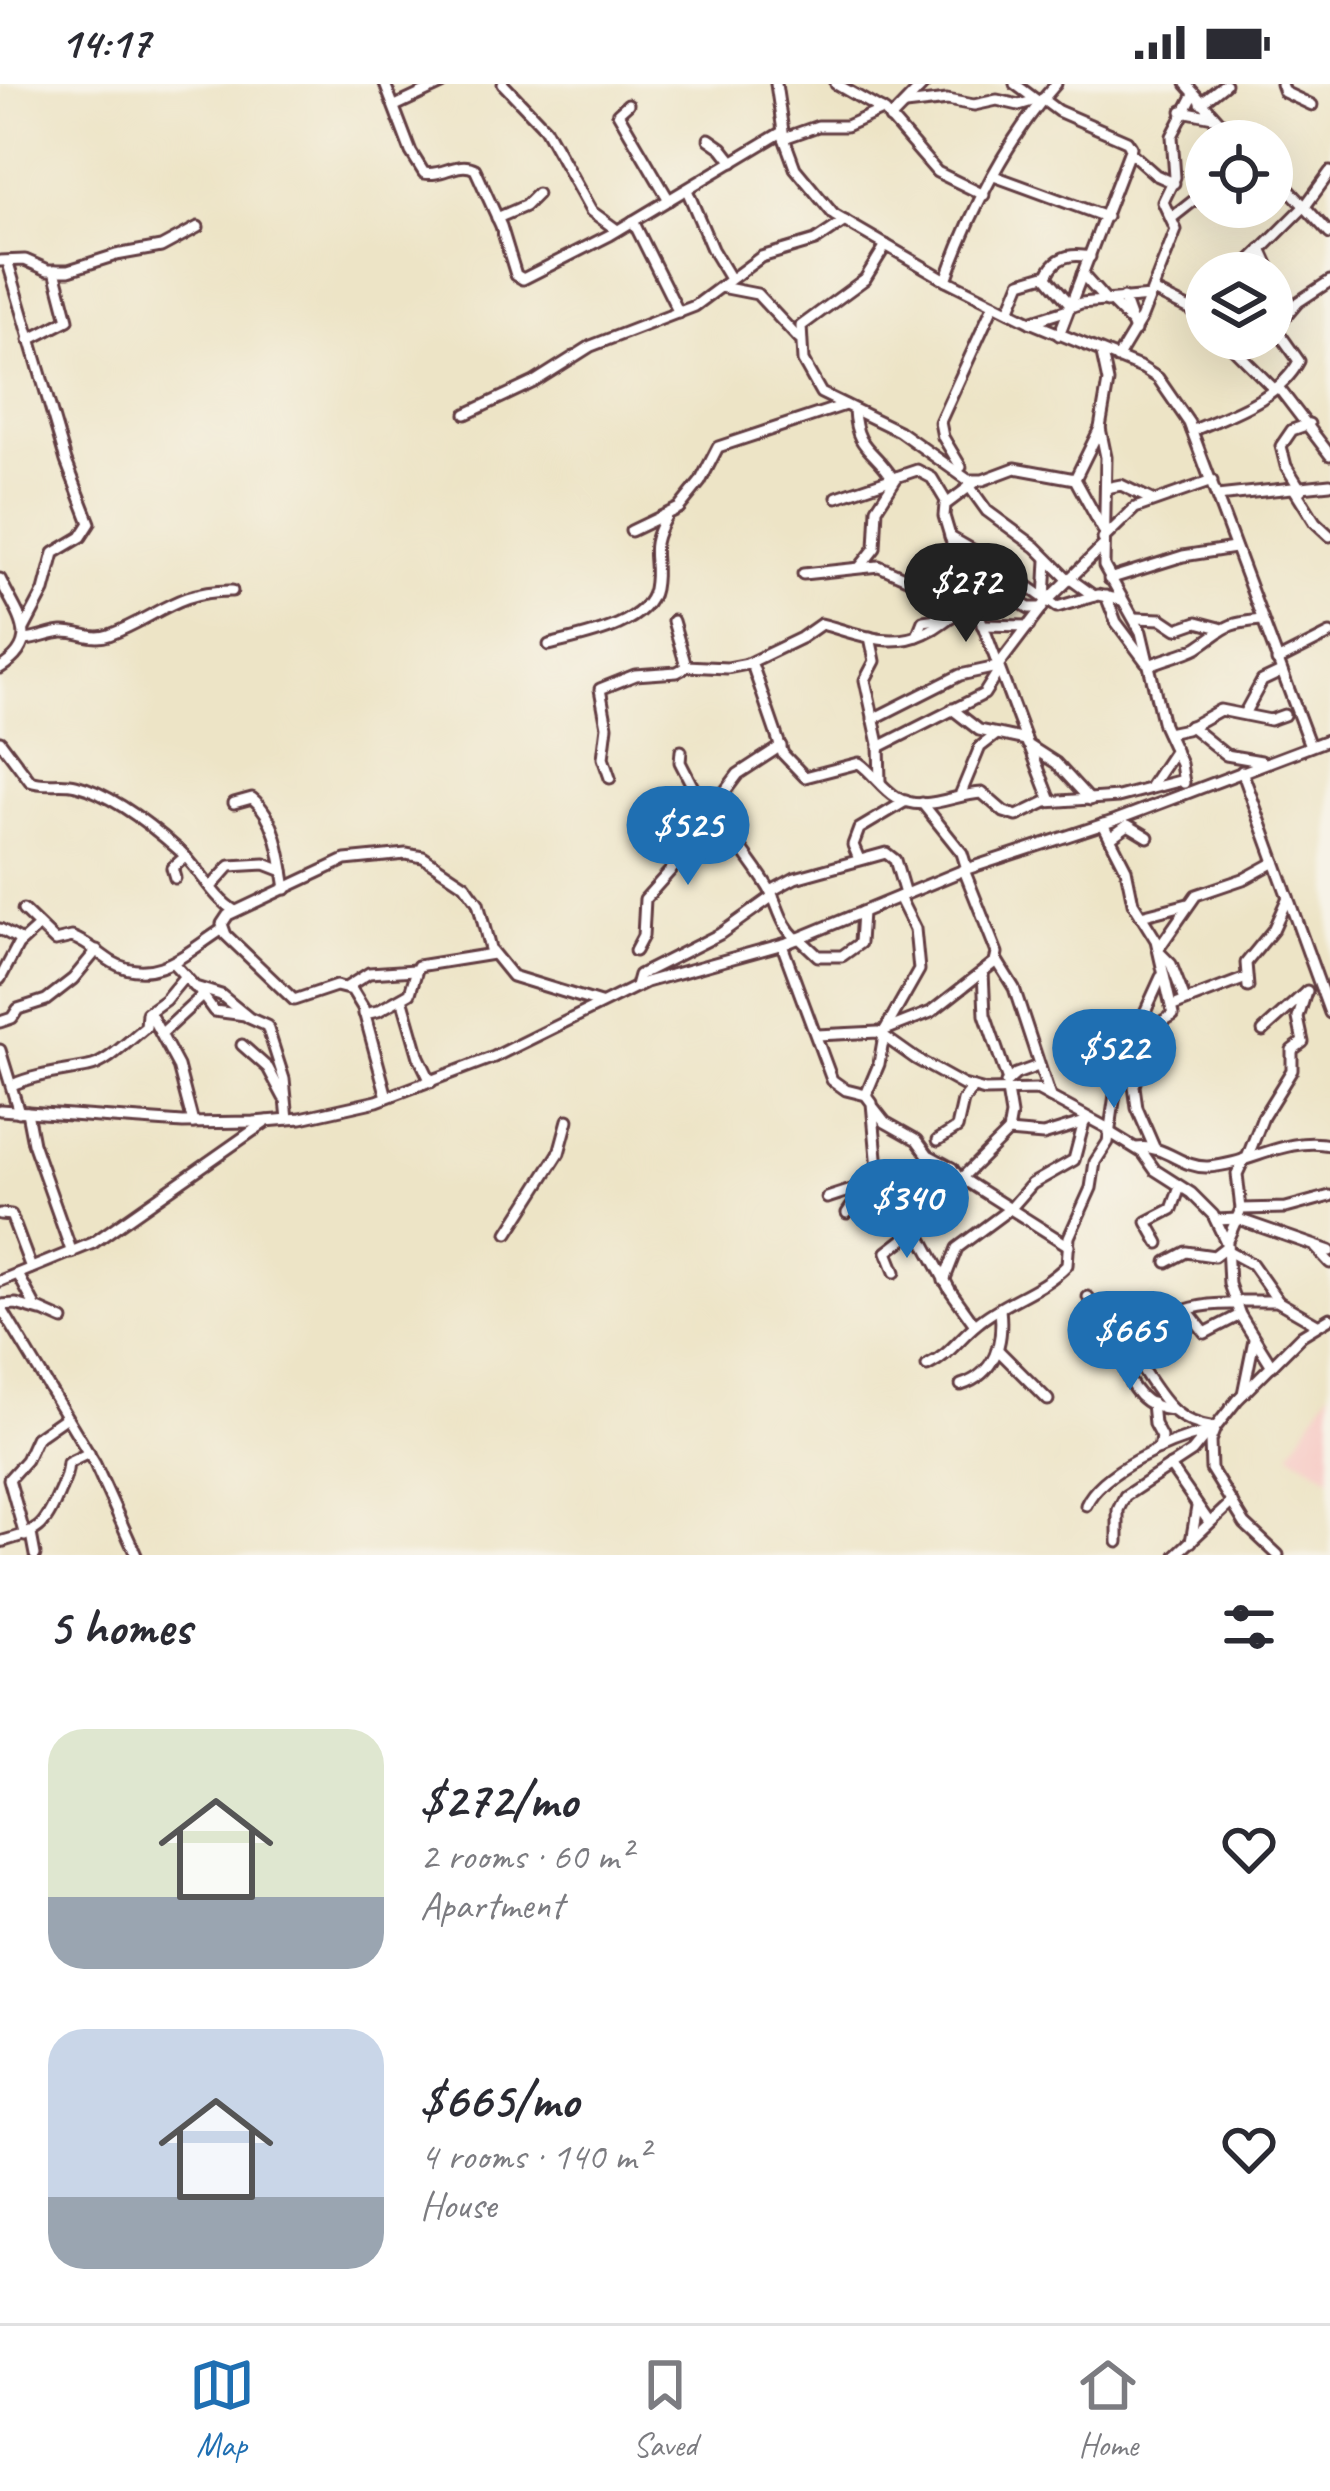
<!DOCTYPE html>
<meta charset="utf-8">
<style>
:root{--surface:#fff;--page:#f2f2f3;--text:#2b2b33;--muted:#7c7c81;--line:#e1e1e2;--accent:#1f6fb2}
body{margin:0;font-family:Caveat,sans-serif;background:var(--page);color:var(--text);height:100vh;display:flex;flex-direction:column;font-size:45px;white-space:nowrap}
*{box-sizing:border-box;margin:0}
p{font-size:39px;color:var(--muted)}
.icon{flex:none;width:66px;height:66px;fill:none;stroke:currentColor;stroke-width:2;stroke-linecap:round;stroke-linejoin:round}
.map{position:relative;height:1471px;overflow:hidden}
.sheet{display:flex;flex-direction:column;background:var(--surface);flex:1}
.sheet>*{flex:none}
.fabs{position:absolute;left:1185px;top:36px;display:grid;gap:24px}
.fabs a{display:grid;place-items:center;width:108px;height:108px;border-radius:50%;background:var(--surface);box-shadow:0 12px 48px #0002;font-size:60px}
.price{position:absolute;translate:-50% -102px;padding:0 27px;border-radius:42px;background:var(--accent);color:#fff;font-size:39px;line-height:78px;filter:drop-shadow(0 3px 6px #0008)}
.price::after{content:'';position:absolute;left:50%;top:72px;width:36px;height:27px;margin-left:-18px;background:inherit;clip-path:polygon(0 0,100% 0,50% 100%)}
.price.on{background:#222;color:#fff}
ul{padding:0;list-style:none}
li{display:flex;align-items:center;gap:36px;height:300px;padding:0 48px}
li span{display:grid;place-items:center;flex:none;width:336px;height:240px;border-radius:36px;color:#555}
li>.icon{margin-inline-start:auto}
span .icon{width:144px;height:144px;fill:#fffc;stroke-width:1}
li b{font-size:51px}
h2{display:flex;justify-content:space-between;align-items:center;height:144px;padding:0 48px;font-size:51px}
.status{display:flex;justify-content:space-between;align-items:center;height:84px;padding:0 60px;background:var(--surface);direction:ltr}
.status svg{height:33px;fill:currentColor}
.menu{display:flex;justify-content:space-around;align-items:center;height:168px;border-top:3px solid var(--line);background:var(--surface);font-size:33px;color:var(--muted)}
.menu a{display:grid;justify-items:center;gap:6px}
.menu .on{color:var(--accent)}
.map>svg:first-child{display:block}
.built{fill:#f7d0ca}
.lines{fill:none;stroke-linecap:round;stroke-linejoin:round}
.street-casing{stroke:#623d42;stroke-width:15}
.street{stroke:#fff;stroke-width:9}
</style>
<div class="status"><b>14:17</b><svg viewBox="0 0 49 12"><path d="M0 12V9h3v3zM5 12V6h3v6zM10 12V3h3v9zM15 12V0h3v12zM26 1h20v11H26zM47 4h2v5h-2z"/></svg></div>
<div class="map">
<svg width="1330" height="1471" viewBox="0 0 1330 1471">
<rect width="100%" height="100%" fill="#f7f3e8"/>
<filter id="ink" filterUnits="userSpaceOnUse"><feTurbulence type="fractalNoise" baseFrequency=".00833" numOctaves="2"/><feDisplacementMap in="SourceGraphic" scale="24" xChannelSelector="R" yChannelSelector="G"/><feConvolveMatrix kernelMatrix="1 2 1 2 8 2 1 2 1" color-interpolation-filters="sRGB"/></filter>
<filter id="wash" filterUnits="userSpaceOnUse"><feTurbulence type="fractalNoise" baseFrequency=".004" numOctaves="4" result="noise"/><feDisplacementMap in="SourceGraphic" scale="48" xChannelSelector="R" yChannelSelector="G"/><feGaussianBlur stdDeviation="2.7" result="paint"/><feColorMatrix in="noise" values="0 0 0 0 0 0 0 0 0 0 0 0 0 0 0 0 0 1.4 0 .05"/><feComposite in="paint" operator="in"/></filter>
<g filter="url(#wash)">
<rect width="100%" height="100%" fill="#ede4c6"/>
<polygon class="built" points="1330,1306 1330,1393 1290,1369"/>
</g>
<g filter="url(#ink)">
<g class="lines">
<g class="street-casing">
<g id="street">
<path d="M 385,0 L 411,68 L 424,89 C 442,93 458,76 475,85 L 501,142 L 516,191 L 523,195 L 610,151 L 782,48"/>
<polyline points="503,0 545,44 591,127 617,146"/>
<polyline points="776,0 784,54 795,84 834,131 946,196 1030,238 1142,284 1158,294 1189,339 1310,662"/>
<polyline points="836,0 885,28 937,88 984,111"/>
<polyline points="1015,0 1035,15"/>
<polyline points="1186,0 1237,57"/>
<polyline points="1281,0 1284,8 1312,21"/>
<polyline points="1042,15 1058,27 1127,57 1131,63 1059,251"/>
<polyline points="1201,19 1225,0"/>
<polyline points="628,20 618,29 669,116"/>
<polyline points="905,21 947,16 974,21 997,16 1019,21 1036,16"/>
<polyline points="395,22 442,0"/>
<polyline points="1182,27 1213,33"/>
<polyline points="890,35 924,0"/>
<polyline points="784,54 818,42 846,42 882,26"/>
<polyline points="709,55 722,64 733,78"/>
<polyline points="1130,68 1156,91 1174,99"/>
<polyline points="1272,87 1330,150"/>
<polyline points="994,92 1106,133"/>
<polyline points="687,106 712,165 730,195"/>
<polyline points="1173,133 1206,107"/>
<polyline points="497,134 525,122 537,110"/>
<polyline points="633,137 679,229"/>
<polyline points="886,161 865,195 801,242 803,277 821,309 899,347 968,396 983,396 1015,384 1075,395 1103,446"/>
<polyline points="1261,165 1272,189"/>
<polyline points="0,177 25,176 48,186 69,186 116,171 161,163 198,143"/>
<polyline points="8,179 66,377 90,439 81,453 54,469 44,507 24,545"/>
<polyline points="1238,189 1306,121 1330,88"/>
<polyline points="1082,190 1107,218"/>
<polyline points="1272,190 1292,223"/>
<polyline points="1046,192 1070,220"/>
<path d="M 946,196 C 970,128 1008,53 1056,0"/>
<polyline points="721,203 757,210 799,255"/>
<polyline points="1153,207 1190,225 1206,239"/>
<polyline points="1123,214 1135,247"/>
<polyline points="1110,217 1132,239"/>
<polyline points="1068,224 1081,219 1150,213"/>
<path d="M 1009,227 L 1021,198 L 1048,190 C 1056,172 1071,169 1090,173"/>
<polyline points="1030,238 1068,226"/>
<polyline points="1276,244 1298,218 1330,197"/>
<polyline points="1224,255 1274,305"/>
<polyline points="29,256 68,236 55,186"/>
<polyline points="1117,275 1141,235 1176,146 1163,118 1175,93 1172,52 1194,10"/>
<polyline points="1278,303 1330,371"/>
<path d="M 854,326 C 856,367 875,365 893,395"/>
<polyline points="466,330 534,298 591,262 695,222 761,173 815,157 845,137"/>
<polyline points="1100,344 1106,373 1104,482 1141,548 1163,641 1181,680 1184,699"/>
<path d="M 1192,347 C 1230,330 1279,315 1299,277 L 1272,239"/>
<polyline points="961,383 943,353 940,338 994,220"/>
<polyline points="1075,395 1100,344 1108,298 1102,270"/>
<polyline points="977,397 945,421 944,432 953,462 1028,661 1056,679 1090,716"/>
<polyline points="969,402 987,427 1036,463 1068,495"/>
<polyline points="1106,404 1121,401 1152,416"/>
<polyline points="1295,406 1315,438 1330,452"/>
<polyline points="1301,406 1286,382 1281,362 1292,346 1309,340"/>
<polyline points="1217,412 1330,400"/>
<polyline points="837,413 917,386 932,394 947,419"/>
<polyline points="631,447 679,424 700,398 718,363 845,321"/>
<polyline points="950,453 990,476 1057,523 1098,511 1122,516"/>
<polyline points="1103,455 1135,424 1212,397"/>
<polyline points="860,483 875,464 877,424 897,393"/>
<polyline points="803,490 879,482 913,497 957,528"/>
<polyline points="1069,494 1094,512"/>
<path d="M 0,495 C 17,531 44,557 0,584"/>
<polyline points="1109,495 1183,472 1234,464"/>
<polyline points="1009,512 1029,524 1042,524"/>
<polyline points="1106,512 1116,538 1146,578"/>
<polyline points="1045,516 1047,476"/>
<polyline points="1134,534 1162,535 1177,545 1197,538 1220,544"/>
<path d="M 673,537 L 686,582 L 727,584 L 748,580 L 753,583 L 783,670 L 805,693 L 859,679 C 872,688 882,704 896,713 C 923,730 954,710 982,709 L 1004,728 L 1017,732 L 1046,718 L 1118,713 L 1183,696"/>
<polyline points="982,541 1029,542"/>
<polyline points="917,552 923,537 944,534"/>
<polyline points="870,553 875,577 865,596 879,660 880,698"/>
<path d="M 25,556 C 38,555 50,549 62,548 C 79,547 92,557 109,551 C 157,533 177,506 232,507"/>
<path d="M 549,561 C 579,553 647,542 654,505 C 660,472 645,469 666,432"/>
<polyline points="1277,577 1330,550"/>
<path d="M 747,580 L 801,554 L 821,540 C 854,548 889,566 925,549 C 950,538 944,529 977,527"/>
<path d="M 1150,581 C 1165,574 1183,571 1198,563 C 1228,543 1222,540 1261,536"/>
<polyline points="952,625 979,646 1026,656"/>
<polyline points="1244,630 1262,597 1281,588"/>
<polyline points="873,635 960,591 997,583 1047,517 1102,463"/>
<polyline points="1190,642 1226,671 1261,677"/>
<polyline points="1167,649 1186,645 1220,626 1270,636 1284,631"/>
<path d="M 0,657 L 30,697 C 45,703 60,697 76,701 C 111,710 152,742 179,766 C 200,785 212,813 235,827"/>
<path d="M 781,662 L 738,690 L 717,718 C 726,750 751,775 768,803 C 779,821 780,841 797,855"/>
<polyline points="879,663 984,610 999,586"/>
<polyline points="1030,663 1051,717"/>
<polyline points="681,667 680,678 701,719"/>
<polyline points="1242,687 1330,929"/>
<polyline points="610,694 603,674 607,642 600,605 635,591 677,588 688,582"/>
<polyline points="1151,702 1175,666"/>
<polyline points="961,709 980,663 997,650"/>
<path d="M 234,719 L 252,714 C 277,734 281,774 286,805"/>
<polyline points="922,719 962,769 967,785"/>
<polyline points="1110,754 1128,741 1148,753"/>
<polyline points="859,775 853,761 859,745 906,717"/>
<polyline points="175,794 172,784 185,773"/>
<polyline points="211,803 230,782 265,780 283,787"/>
<polyline points="771,807 795,794 886,769 895,776 905,810"/>
<path d="M 23,826 L 55,857 L 72,853 C 88,859 98,869 112,878 C 155,903 189,866 223,845"/>
<polyline points="1141,832 1188,820"/>
<polyline points="0,845 22,857"/>
<polyline points="799,854 818,872 842,872 860,859 862,828"/>
<polyline points="782,861 832,996 846,1006 866,1011 872,1019 878,1084 847,1129"/>
<polyline points="1159,864 1196,811 1246,794 1275,778"/>
<polyline points="635,867 643,852 645,815 679,777 681,730 717,714"/>
<polyline points="1160,869 1171,880 1185,916"/>
<polyline points="996,875 1014,904 1050,1013"/>
<polyline points="173,879 195,903 221,911 249,934 267,942 284,995 288,1035"/>
<polyline points="983,888 985,931 1008,997"/>
<polyline points="0,895 18,861 39,842"/>
<polyline points="636,902 639,891 720,850 773,812"/>
<polyline points="347,903 369,889 415,886"/>
<polyline points="1248,903 1246,879 1273,846 1288,813"/>
<polyline points="198,905 214,927 245,931"/>
<polyline points="402,914 419,973 431,998"/>
<polyline points="1173,922 1246,894"/>
<polyline points="149,928 178,982 193,1039"/>
<polyline points="364,930 378,927 410,909 418,882 493,870"/>
<polyline points="0,938 12,934 18,925 46,916 73,895 97,866"/>
<polyline points="885,946 931,928 995,878 997,869 964,786"/>
<polyline points="885,946 919,886 915,845 899,813"/>
<polyline points="1263,947 1307,907"/>
<polyline points="1136,948 1161,893"/>
<polyline points="162,949 202,912"/>
<polyline points="817,951 878,948 916,975 963,1001 985,1007 1037,1006 1109,1045"/>
<polyline points="242,961 268,984 284,1014"/>
<polyline points="1130,965 1139,984 1134,1002 1137,1024 1154,1063"/>
<polyline points="0,966 19,1028"/>
<polyline points="1006,999 1016,990 1038,982"/>
<path d="M 12,1001 C 37,990 64,988 88,983 C 107,980 131,954 146,943 L 147,929 L 165,916 L 185,892"/>
<polyline points="1007,1007 1011,1031 1008,1048"/>
<polyline points="866,1011 879,980 884,951"/>
<polyline points="387,1013 363,924 352,906 336,902 294,916 226,851 222,840 228,831 345,776 406,770 423,773 465,801 478,819 490,865 512,892 600,919"/>
<polyline points="874,1024 885,1038 917,1056 928,1071 952,1084 961,1097"/>
<polyline points="0,1026 183,1039 254,1038 301,1034 377,1017 494,973 646,898 787,859 964,786 1116,736 1330,655"/>
<polyline points="27,1028 33,1059 72,1169"/>
<polyline points="1109,1048 1143,1069 1155,1086 1191,1109 1213,1131 1227,1160 1229,1200 1240,1231 1272,1282"/>
<polyline points="938,1056 957,1044 963,1017 973,1004"/>
<path d="M 1137,1064 C 1166,1060 1180,1084 1208,1083 C 1251,1080 1286,1052 1330,1061"/>
<polyline points="1247,1074 1263,1033 1292,986 1292,966 1303,958 1298,934 1306,908"/>
<polyline points="877,1087 919,1149 950,1206 975,1241"/>
<polyline points="963,1095 1069,1162"/>
<polyline points="827,1114 870,1100"/>
<polyline points="1241,1125 1286,1124 1330,1112"/>
<polyline points="0,1130 11,1131 31,1184"/>
<polyline points="1216,1136 1238,1135 1330,1167"/>
<path d="M 915,1143 C 945,1109 977,1079 1008,1048 L 1043,1051 L 1085,1038"/>
<polyline points="508,1149 559,1069 568,1036"/>
<polyline points="1159,1159 1147,1138 1172,1125 1180,1103"/>
<polyline points="1226,1159 1241,1125 1237,1090 1244,1075"/>
<polyline points="1316,1164 1330,1179"/>
<polyline points="1228,1167 1252,1180 1278,1217"/>
<polyline points="1167,1178 1186,1168 1214,1172 1227,1162"/>
<polyline points="895,1188 887,1168 917,1145"/>
<polyline points="18,1190 36,1224 63,1236"/>
<polyline points="0,1197 93,1159 267,1037"/>
<polyline points="944,1197 957,1164 1011,1124 1032,1100 1074,1076 1084,1038"/>
<path d="M 1088,1213 L 1117,1259 L 1123,1277 L 1140,1282 C 1162,1313 1171,1338 1215,1344"/>
<polyline points="1236,1217 1277,1217 1317,1240"/>
<polyline points="0,1221 16,1220 40,1227"/>
<polyline points="0,1222 95,1380 136,1471"/>
<polyline points="1187,1226 1205,1249 1240,1231"/>
<polyline points="997,1265 1048,1316"/>
<path d="M 1120,1268 C 1137,1264 1137,1253 1150,1244 C 1181,1224 1202,1219 1237,1220"/>
<path d="M 1122,1275 C 1128,1302 1142,1323 1172,1326"/>
<path d="M 927,1282 C 951,1270 958,1255 978,1239 C 1005,1216 1041,1208 1067,1181 L 1069,1153 L 1091,1104 L 1095,1078 L 1108,1058 L 1117,997 L 1134,954 L 1173,931 L 1156,856 L 1133,819 L 1126,785 L 1103,740"/>
<path d="M 961,1301 C 995,1290 1004,1259 1000,1225"/>
<polyline points="1243,1310 1254,1256"/>
<polyline points="1152,1319 1154,1340 1161,1353 1159,1365"/>
<polyline points="1170,1382 1209,1438"/>
<path d="M 1086,1421 C 1101,1387 1170,1357 1205,1349"/>
<polyline points="31,1450 35,1471"/>
<polyline points="25,1452 9,1395 26,1376 36,1354 66,1333"/>
<path d="M 0,1458 C 38,1447 43,1447 59,1409 C 64,1398 67,1391 68,1379 L 89,1369"/>
<polyline points="1118,1458 1118,1426 1125,1412 1192,1368 1210,1346"/>
<polyline points="1191,1458 1197,1423"/>
<polyline points="1176,1471 1232,1418"/>
<polyline points="1278,1471 1245,1440 1211,1385 1210,1357 1215,1344 1237,1316 1302,1251 1330,1234"/>
</g>
</g>
<use href="#street" class="street"/>
</g>
</g>
</svg>
<div class="fabs">
<a><svg class="icon" aria-label="locate" viewBox="0 0 24 24"><circle cx="12" cy="12" r="6"/><path d="M12 2v4M12 18v4M2 12h4M18 12h4"/></svg></a>
<a><svg class="icon" aria-label="layers" viewBox="0 0 24 24"><path d="M12 4l9 5-9 5-9-5zM3 14l9 5 9-5"/></svg></a>
</div>
<b class="price on" style="left:966px;top:561px">$272</b>
<b class="price" style="left:688px;top:804px">$525</b>
<b class="price" style="left:1114px;top:1027px">$522</b>
<b class="price" style="left:907px;top:1177px">$340</b>
<b class="price" style="left:1130px;top:1309px">$665</b>
</div>
<section class="sheet">
<h2>5 homes<svg class="icon" aria-label="filters" viewBox="0 0 24 24"><path d="M4 7h16M4 17h16"/><circle cx="9" cy="7" r="2"/><circle cx="15" cy="17" r="2"/></svg></h2>
<ul>
<li><span style="background:linear-gradient(#dfe7d0 70%,#9aa5b1 0)"><svg class="icon" aria-label="home" viewBox="0 0 24 24"><path d="M3 11l9-7 9 7M6 9v11h12V9"/></svg></span><div><b>$272/mo</b><p>2 rooms · 60 m²</p><p>Apartment</p></div><svg class="icon" aria-label="heart" viewBox="0 0 24 24"><path d="M12 20l-8-8c-3-5 5-10 8-4 3-6 11-1 8 4z"/></svg></li>
<li><span style="background:linear-gradient(#c9d6e8 70%,#9aa5b1 0)"><svg class="icon" aria-label="home" viewBox="0 0 24 24"><path d="M3 11l9-7 9 7M6 9v11h12V9"/></svg></span><div><b>$665/mo</b><p>4 rooms · 140 m²</p><p>House</p></div><svg class="icon" aria-label="heart" viewBox="0 0 24 24"><path d="M12 20l-8-8c-3-5 5-10 8-4 3-6 11-1 8 4z"/></svg></li>
</ul>
</section>
<nav class="menu">
<a class="on"><svg class="icon" aria-label="map" viewBox="0 0 24 24"><path d="M3 6l6-2 6 2 6-2v14l-6 2-6-2-6 2zM9 4v14M15 6v14"/></svg>Map</a>
<a><svg class="icon" aria-label="saved" viewBox="0 0 24 24"><path d="M7 4h10v16l-5-4-5 4z"/></svg>Saved</a>
<a><svg class="icon" aria-label="home" viewBox="0 0 24 24"><path d="M3 11l9-7 9 7M6 9v11h12V9"/></svg>Home</a>
</nav>
